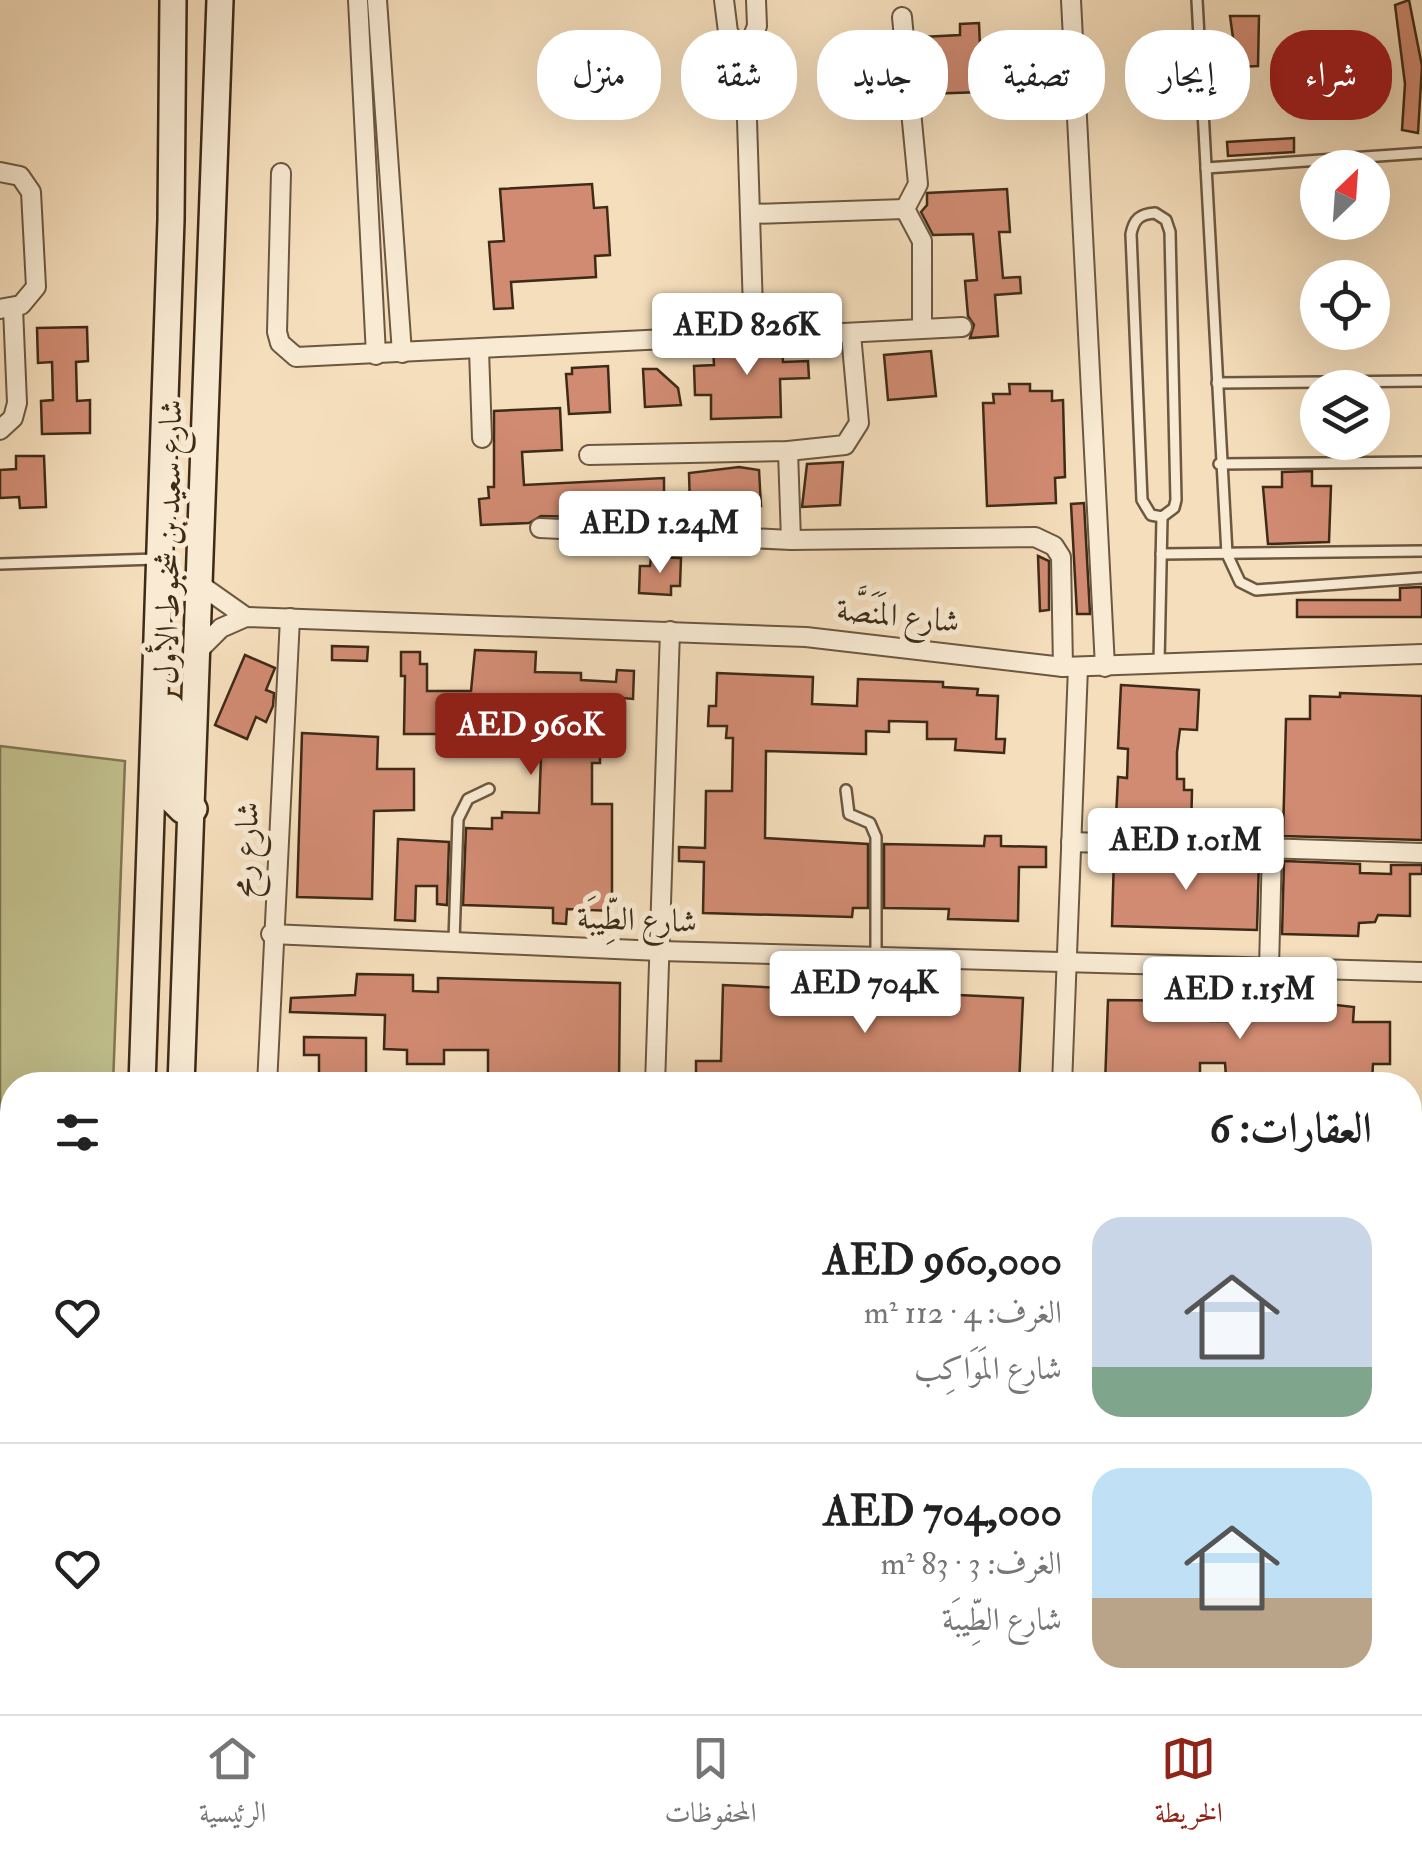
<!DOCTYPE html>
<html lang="ar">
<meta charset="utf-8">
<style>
:root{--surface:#fff;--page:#f6f6f6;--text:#222;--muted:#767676;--line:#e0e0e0;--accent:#8f2418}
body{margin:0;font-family:"IM FELL Double Pica",Amiri,serif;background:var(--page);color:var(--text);direction:rtl;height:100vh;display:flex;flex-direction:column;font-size:38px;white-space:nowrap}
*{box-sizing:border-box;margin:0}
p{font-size:32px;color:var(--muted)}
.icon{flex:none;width:55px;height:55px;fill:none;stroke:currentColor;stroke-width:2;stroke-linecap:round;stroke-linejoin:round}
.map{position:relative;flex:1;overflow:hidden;direction:ltr}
.drawer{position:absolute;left:0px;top:1072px;width:1422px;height:642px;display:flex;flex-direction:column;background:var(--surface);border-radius:40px 40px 0 0;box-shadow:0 10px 40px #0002;direction:rtl}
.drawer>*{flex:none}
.guide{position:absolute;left:30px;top:30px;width:1362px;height:90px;direction:rtl;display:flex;gap:20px}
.needle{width:65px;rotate:25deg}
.fabs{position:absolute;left:1300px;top:150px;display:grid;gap:20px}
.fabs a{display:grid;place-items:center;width:90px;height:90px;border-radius:50%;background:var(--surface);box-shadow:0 10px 40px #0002;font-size:50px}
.price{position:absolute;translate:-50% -85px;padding:0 22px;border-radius:10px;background:#fff;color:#222;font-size:32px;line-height:65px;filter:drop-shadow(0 2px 5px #0008)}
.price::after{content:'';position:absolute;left:50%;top:60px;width:30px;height:22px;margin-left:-15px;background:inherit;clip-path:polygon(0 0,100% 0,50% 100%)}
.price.on{background:var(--accent);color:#fff}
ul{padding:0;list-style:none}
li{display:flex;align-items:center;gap:30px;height:250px;padding:0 50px}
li+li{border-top:2px solid var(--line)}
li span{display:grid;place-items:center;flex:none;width:280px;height:200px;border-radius:30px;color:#555}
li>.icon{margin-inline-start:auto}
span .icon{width:120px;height:120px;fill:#fffc;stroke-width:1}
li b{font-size:42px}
h2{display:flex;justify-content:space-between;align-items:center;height:120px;padding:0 50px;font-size:42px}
.tag{padding:0 35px;border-radius:40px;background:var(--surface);box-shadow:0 10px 40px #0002;font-size:35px;line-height:90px}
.tag.on{background:var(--accent);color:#fff}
.tab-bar{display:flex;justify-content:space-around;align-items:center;height:140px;border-top:2px solid var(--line);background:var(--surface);font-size:28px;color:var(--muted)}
.tab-bar a{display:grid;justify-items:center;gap:5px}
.tab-bar .on{color:var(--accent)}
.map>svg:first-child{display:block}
.green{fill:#c1c08d;stroke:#807652;stroke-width:2.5}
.building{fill:#d18b72;stroke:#3e2b17;stroke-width:2.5}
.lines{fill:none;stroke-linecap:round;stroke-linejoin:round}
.lane-casing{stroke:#6c5840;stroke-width:14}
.street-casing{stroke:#6c5840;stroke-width:22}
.secondary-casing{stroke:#3e2b17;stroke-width:30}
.lane{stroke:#f8ead3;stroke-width:9}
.street{stroke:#f8ead3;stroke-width:18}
.secondary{stroke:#f8ead3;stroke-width:25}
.labels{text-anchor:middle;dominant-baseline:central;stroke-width:10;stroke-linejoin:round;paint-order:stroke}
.street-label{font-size:32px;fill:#3e2b17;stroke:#f8ead3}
</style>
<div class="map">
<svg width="1422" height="1714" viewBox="0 0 1422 1714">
<rect width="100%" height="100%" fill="#f5debc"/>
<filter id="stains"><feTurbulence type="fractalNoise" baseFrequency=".002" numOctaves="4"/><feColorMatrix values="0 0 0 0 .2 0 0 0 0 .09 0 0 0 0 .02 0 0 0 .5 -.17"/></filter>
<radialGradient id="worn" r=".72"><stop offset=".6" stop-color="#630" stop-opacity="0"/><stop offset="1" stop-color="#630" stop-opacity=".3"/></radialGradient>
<polygon class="green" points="0,746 125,761 113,1085 12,1085 12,1702 91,1703 91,1714 0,1714"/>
<g class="building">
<polygon points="1409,0 1422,66 1418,133 1402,130 1405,84 1395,5"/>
<polygon points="1230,16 1259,16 1258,66 1237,67"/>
<polygon points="979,23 982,92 925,94 918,56 924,51 922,37 960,35 960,24"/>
<polygon points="1294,138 1294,152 1228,156 1227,142"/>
<polygon points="592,184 594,208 607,207 610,255 595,256 596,277 511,282 513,308 494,309 489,242 504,241 500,189"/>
<polygon points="1007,189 1010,232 999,232 1003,278 1020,277 1021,293 995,295 998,336 970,338 974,325 968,316 965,281 977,280 973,234 933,235 921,212 927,205 927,193"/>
<polygon points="87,327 88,361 76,362 77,401 90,400 90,433 42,434 41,401 53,400 52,362 38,363 37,328"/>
<polygon points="739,329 756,341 782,341 783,362 808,361 809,378 780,379 781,417 711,419 711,395 695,395 694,366 714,365 713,348 728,343"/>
<polygon points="931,351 936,396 888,400 884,355"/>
<polygon points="608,366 610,412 569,414 566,374 572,374 572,368"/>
<polygon points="643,369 657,369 678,388 681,405 645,407"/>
<polygon points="1009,384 1030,384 1030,391 1052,391 1052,401 1063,400 1065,477 1055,478 1056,503 987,506 983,403 994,403 993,394 1010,394"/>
<polygon points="560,408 562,450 522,452 524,485 664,478 664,506 581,508 582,517 541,516 529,523 481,525 479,499 489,498 488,487 494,487 494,411"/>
<polygon points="16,456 44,456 46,507 20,508 19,497 0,498 0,470 16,469"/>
<polygon points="843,462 840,505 802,507 807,464"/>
<polygon points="739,467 759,470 761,506 690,508 689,473"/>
<polygon points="1312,471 1312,486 1331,486 1329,542 1268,544 1263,487 1282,487 1282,472"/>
<polygon points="1084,503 1090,614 1077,614 1071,504"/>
<polygon points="1038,556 1049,561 1049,610 1040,611"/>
<polygon points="651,557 681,558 680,586 671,586 671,595 639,593 640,566 650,566"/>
<polygon points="1422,587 1422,617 1297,617 1297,600 1400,600 1400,588"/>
<polygon points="332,646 368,647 367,661 332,660"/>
<polygon points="475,650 536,652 535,672 581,673 581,680 616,682 617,670 634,671 633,699 611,697 610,740 600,740 600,763 592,763 592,804 612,804 612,911 567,909 566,924 553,923 553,908 463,905 466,828 492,829 492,818 502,818 502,812 539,813 541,756 488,756 488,734 404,734 405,676 401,676 401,652 420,652 420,664 427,664 427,691 471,691"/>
<polygon points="245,655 275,668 266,690 274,693 273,706 266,722 256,717 247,739 215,725"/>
<polygon points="717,673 813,677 812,704 857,706 858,679 943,682 943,687 978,689 977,695 998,696 996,739 1005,739 1004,753 955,750 956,739 927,739 927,722 889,721 889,732 866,731 866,754 766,751 765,838 868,844 868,908 853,908 852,917 703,913 704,862 679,861 679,847 705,848 706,791 732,791 733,738 726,738 727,726 708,726 709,706 716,706"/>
<polygon points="1121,685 1199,690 1197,730 1180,729 1177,752 1177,779 1184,779 1184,790 1192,790 1191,833 1139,832 1140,818 1116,817 1118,777 1127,778 1128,749 1118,748"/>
<polygon points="1340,693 1422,696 1422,840 1283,836 1286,719 1310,719 1310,696 1340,697"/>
<polygon points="302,733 378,737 377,769 414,769 414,810 374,811 372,899 297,897"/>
<polygon points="985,836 1001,836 1001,846 1046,847 1046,867 1019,867 1018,921 948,919 949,909 884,908 884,844 984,846"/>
<polygon points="398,839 449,842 447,905 437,904 437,886 416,886 415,921 395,920"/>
<polygon points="1114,856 1259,860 1257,930 1112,926"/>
<polygon points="1284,861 1360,864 1360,873 1391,874 1391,865 1422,865 1422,874 1410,874 1410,916 1378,915 1375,922 1359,923 1358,936 1282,934"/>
<polygon points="357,974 413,975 413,991 438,992 438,978 620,983 619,1085 488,1082 488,1050 444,1050 444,1064 407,1064 407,1050 384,1049 385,1015 290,1012 291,998 355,995"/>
<polygon points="860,975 894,976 894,992 1023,998 1019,1085 936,1085 937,1077 784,1075 784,1085 696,1085 696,1061 721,1061 723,985 860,992"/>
<polygon points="1243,992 1259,992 1259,1004 1336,1005 1354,1007 1353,1022 1390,1022 1390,1064 1373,1064 1372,1082 1226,1077 1225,1063 1200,1063 1200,1075 1181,1075 1181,1085 1105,1085 1108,1000 1211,1001 1211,1021 1242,1021"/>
<polygon points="304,1037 366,1038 366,1085 319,1085 319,1055 304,1055"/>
</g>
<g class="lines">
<g class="lane-casing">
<g id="lane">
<polyline points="1197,0 1227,554 1240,582 1256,590 1422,578"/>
<polyline points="1206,168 1422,153"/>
<path d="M 1155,213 L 1166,220 L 1170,232 L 1176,500 L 1174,508 L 1162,517 L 1151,515 L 1142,500 L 1131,234 C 1134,219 1140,214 1155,213 Z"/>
<polyline points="1217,383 1422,381"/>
<polyline points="1219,464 1422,462"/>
<polyline points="1161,554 1422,551"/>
<polyline points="0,564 156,559"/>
<polyline points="1159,663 1162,517"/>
<polyline points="846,790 849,814 870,823 876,837 876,956"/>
<polyline points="454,941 458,819 468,799 489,789"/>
<polyline points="1410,1669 1422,1669"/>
<polyline points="1345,1713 1366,1714"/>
</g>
</g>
<g class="street-casing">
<g id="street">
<polyline points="358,0 376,355"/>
<polyline points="377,0 402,353"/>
<polyline points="724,0 728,32 745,56"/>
<polyline points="1071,0 1105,667"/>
<polyline points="902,17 918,184 905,209 922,241 922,328"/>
<polyline points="0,172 20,176 31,192 36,287 21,305 0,309"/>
<polyline points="281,173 277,332 280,343 296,357 707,337 736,316 753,310 823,334 962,327"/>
<polyline points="751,214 905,209"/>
<polyline points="753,310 745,56 757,26 756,0"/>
<polyline points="479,350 482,438"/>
<polyline points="0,430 13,418 17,403 13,308"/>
<polyline points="788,451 791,540"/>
<polyline points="589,455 788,451 845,445 859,423 851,334"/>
<polyline points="540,528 791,540 1035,537 1054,546 1061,557 1063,667"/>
<polyline points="202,586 246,617"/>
<polyline points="200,649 221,628 246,617 806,637 1063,667 1422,654"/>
<polyline points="1071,842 1422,853"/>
<polyline points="271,934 660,951 1422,972"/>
<polyline points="1269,968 1272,848"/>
<polyline points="267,1085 290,618"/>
<polyline points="655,1085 670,631"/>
<polyline points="1062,1085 1078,667"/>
<polyline points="1410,1288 1422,1289"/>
<polyline points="1410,1440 1422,1440"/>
<polyline points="1410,1615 1422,1615"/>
<polyline points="1027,1714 1027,1702"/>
</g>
</g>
<g class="secondary-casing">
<g id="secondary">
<polyline points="171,707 170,798 182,810 194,809"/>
<polyline points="142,1085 171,220 173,0"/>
<polyline points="181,1085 220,0"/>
<polyline points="164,1702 164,1714"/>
<polyline points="124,1714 125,1702"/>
</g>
</g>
<use href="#lane" class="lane"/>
<use href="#street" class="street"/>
<use href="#secondary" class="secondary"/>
</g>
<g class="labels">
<g class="street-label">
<text transform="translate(169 542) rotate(-89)">شارع سعيد بن شخبوط الأول</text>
<text transform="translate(898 616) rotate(6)">شارع المَنَصَّة</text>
<text transform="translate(246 850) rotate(-87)">شارع رمح</text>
<text transform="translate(637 920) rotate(2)">شارع الطِّيبَة</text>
</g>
</g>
<rect width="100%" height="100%" filter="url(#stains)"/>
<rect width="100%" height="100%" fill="url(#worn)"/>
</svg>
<div class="fabs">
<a><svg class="needle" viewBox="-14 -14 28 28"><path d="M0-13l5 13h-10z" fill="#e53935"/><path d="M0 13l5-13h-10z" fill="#767676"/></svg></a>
<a><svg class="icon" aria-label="locate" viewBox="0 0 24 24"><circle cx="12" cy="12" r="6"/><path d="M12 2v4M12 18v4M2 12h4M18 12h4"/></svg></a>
<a><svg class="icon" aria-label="layers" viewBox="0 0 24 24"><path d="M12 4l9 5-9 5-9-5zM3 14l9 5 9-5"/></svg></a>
</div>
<b class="price" style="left:747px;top:378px">AED 826K</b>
<b class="price" style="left:660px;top:576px">AED 1.24M</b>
<b class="price on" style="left:531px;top:778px">AED 960K</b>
<b class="price" style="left:1186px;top:893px">AED 1.01M</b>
<b class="price" style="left:865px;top:1036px">AED 704K</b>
<b class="price" style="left:1240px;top:1042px">AED 1.15M</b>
<div class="guide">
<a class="tag on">شراء</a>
<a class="tag">إيجار</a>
<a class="tag">تصفية</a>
<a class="tag">جديد</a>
<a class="tag">شقة</a>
<a class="tag">منزل</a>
</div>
<section class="drawer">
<h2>العقارات: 6<svg class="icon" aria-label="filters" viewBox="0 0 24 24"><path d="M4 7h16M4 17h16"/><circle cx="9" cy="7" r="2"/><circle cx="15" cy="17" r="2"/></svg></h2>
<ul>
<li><span style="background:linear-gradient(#c9d6e8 75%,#7fa58c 0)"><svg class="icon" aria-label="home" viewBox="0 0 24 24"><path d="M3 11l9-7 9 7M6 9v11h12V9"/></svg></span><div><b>AED 960,000</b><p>الغرف: 4 · 112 m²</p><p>شارع المَوَاكِب</p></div><svg class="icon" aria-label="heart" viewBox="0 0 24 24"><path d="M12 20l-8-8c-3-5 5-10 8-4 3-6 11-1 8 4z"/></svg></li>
<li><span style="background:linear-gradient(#bfe0f5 65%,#b9a48a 0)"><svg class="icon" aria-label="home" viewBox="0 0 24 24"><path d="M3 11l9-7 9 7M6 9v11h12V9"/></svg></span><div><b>AED 704,000</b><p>الغرف: 3 · 83 m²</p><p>شارع الطِّيبَة</p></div><svg class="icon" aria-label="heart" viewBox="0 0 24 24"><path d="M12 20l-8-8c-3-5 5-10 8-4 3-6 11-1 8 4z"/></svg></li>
</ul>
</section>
</div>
<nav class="tab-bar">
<a class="on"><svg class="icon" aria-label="map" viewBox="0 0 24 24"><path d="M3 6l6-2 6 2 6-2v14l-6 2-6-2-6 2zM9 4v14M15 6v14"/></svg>الخريطة</a>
<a><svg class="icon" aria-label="saved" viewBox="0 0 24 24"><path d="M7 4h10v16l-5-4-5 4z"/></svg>المحفوظات</a>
<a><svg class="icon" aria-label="home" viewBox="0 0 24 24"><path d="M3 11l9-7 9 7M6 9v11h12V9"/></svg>الرئيسية</a>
</nav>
